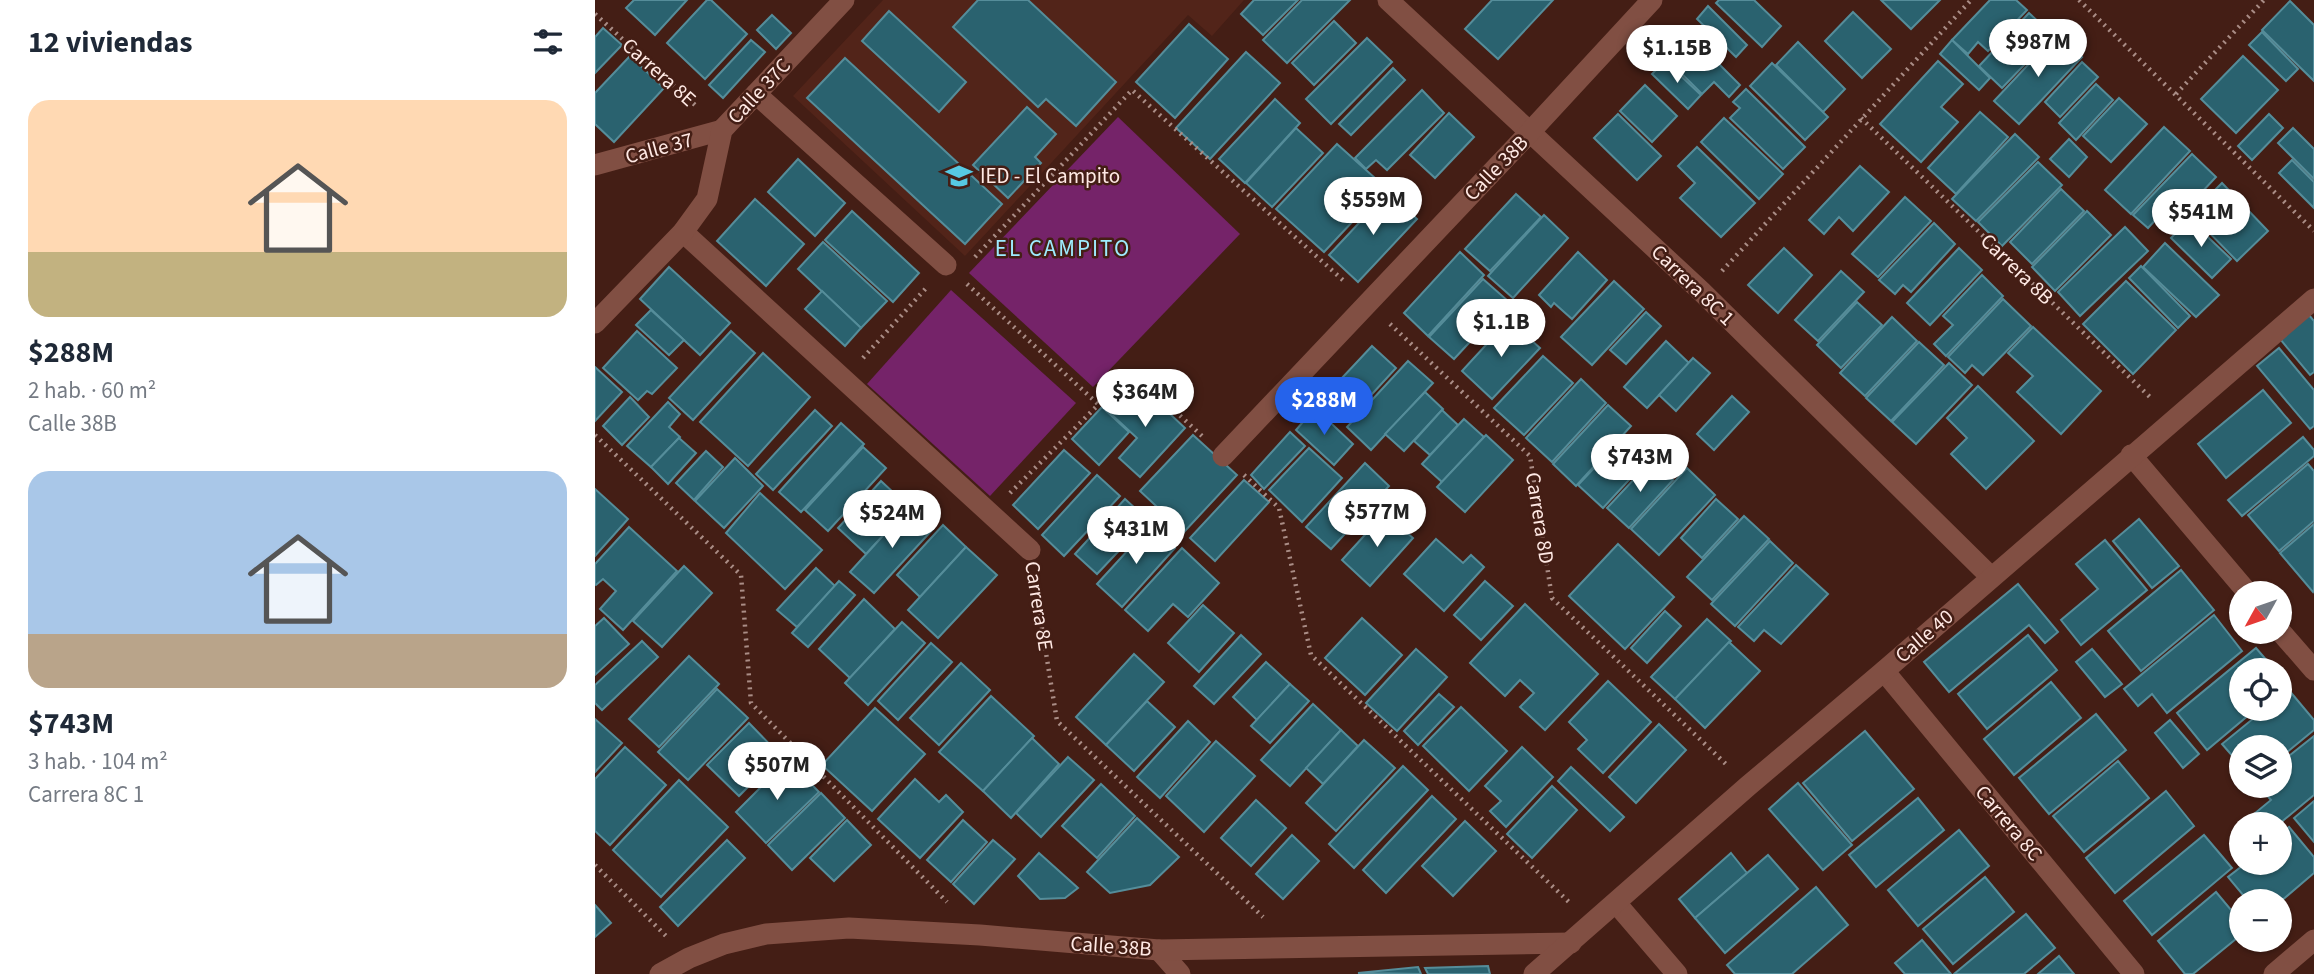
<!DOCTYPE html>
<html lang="es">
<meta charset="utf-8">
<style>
:root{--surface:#fff;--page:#f2f2f3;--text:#1f2937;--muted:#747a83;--accent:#2563eb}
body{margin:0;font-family:"Source Sans 3",sans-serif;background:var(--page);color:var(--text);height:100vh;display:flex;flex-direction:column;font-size:26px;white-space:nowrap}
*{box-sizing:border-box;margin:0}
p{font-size:23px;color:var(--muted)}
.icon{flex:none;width:38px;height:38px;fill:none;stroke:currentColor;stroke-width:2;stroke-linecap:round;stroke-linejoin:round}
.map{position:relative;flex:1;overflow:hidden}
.side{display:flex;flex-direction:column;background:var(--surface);width:595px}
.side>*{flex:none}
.needle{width:46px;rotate:230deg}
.tools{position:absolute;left:1634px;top:581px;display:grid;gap:14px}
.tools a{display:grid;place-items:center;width:63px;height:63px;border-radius:50%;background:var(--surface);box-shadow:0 2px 5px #0004;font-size:35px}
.price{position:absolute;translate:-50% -60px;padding:0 16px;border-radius:24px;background:#fff;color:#222;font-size:23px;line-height:46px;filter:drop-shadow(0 2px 4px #0008)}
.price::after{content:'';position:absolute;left:50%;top:42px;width:21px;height:16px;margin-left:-10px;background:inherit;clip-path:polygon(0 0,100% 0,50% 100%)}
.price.active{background:var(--accent);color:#fff}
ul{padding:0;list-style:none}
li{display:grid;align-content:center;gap:14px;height:371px;padding:0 28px}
li span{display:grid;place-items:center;height:217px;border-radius:21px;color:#555}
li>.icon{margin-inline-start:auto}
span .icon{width:126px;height:126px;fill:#fffc;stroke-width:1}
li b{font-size:30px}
h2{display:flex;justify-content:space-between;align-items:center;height:84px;padding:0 28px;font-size:30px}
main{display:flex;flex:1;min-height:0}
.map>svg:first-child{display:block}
.built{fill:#522419}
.green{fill:#752369}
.building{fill:#2a626f;stroke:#558d9a;stroke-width:2}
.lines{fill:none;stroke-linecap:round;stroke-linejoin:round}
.path{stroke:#aa8d86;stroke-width:4.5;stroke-dasharray:2 5;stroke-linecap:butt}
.service{stroke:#814f43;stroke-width:21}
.minor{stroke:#814f43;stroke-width:21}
.labels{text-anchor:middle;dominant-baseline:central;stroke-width:5;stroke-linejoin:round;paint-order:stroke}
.street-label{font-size:21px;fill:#ffe9e4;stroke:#441e15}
.poi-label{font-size:21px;fill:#ffe9e4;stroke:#441e15;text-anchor:start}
.neighbourhood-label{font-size:23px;letter-spacing:2px;fill:#9eebfe;stroke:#441e15}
</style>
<main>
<section class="side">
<h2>12 viviendas<svg class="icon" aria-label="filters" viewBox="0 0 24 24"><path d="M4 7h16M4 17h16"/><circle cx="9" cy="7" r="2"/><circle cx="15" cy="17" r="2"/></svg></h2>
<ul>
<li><span style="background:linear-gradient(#ffd9b3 70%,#c2b280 0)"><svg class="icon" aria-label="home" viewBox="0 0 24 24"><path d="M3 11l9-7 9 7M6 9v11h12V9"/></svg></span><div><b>$288M</b><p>2 hab. · 60 m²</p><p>Calle 38B</p></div></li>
<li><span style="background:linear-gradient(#a9c7e8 75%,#b9a48a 0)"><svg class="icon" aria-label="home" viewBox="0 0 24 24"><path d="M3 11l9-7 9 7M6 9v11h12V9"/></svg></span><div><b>$743M</b><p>3 hab. · 104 m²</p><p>Carrera 8C 1</p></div></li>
</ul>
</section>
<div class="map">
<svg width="1719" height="974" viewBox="0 0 1719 974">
<rect width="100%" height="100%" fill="#441e15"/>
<polygon class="built" points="288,0 649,0 617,36 593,15 370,256 198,96"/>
<g class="green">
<polygon points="523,117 645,234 498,387 374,273"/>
<polygon points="356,290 481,403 395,496 272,384"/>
</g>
<g class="building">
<polygon points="39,0 92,0 60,35 31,8"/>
<polygon points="112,0 116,0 152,34 110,79 72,43"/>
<polygon points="383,0 433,0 521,82 481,126 451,99 443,107 358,27"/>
<polygon points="659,0 703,0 668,35 646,14"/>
<polygon points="707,0 755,0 692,63 668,40"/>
<polygon points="897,0 958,0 903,59 870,29"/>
<polygon points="1124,0 1159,0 1186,26 1167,47 1121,3"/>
<polygon points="1286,0 1345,0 1316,29"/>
<polygon points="1395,0 1421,0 1432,10 1393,51 1383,42 1373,54 1357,40"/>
<polygon points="1695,1 1719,25 1719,81 1667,30"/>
<polygon points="1113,6 1152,45 1141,57 1102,19"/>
<polygon points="294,11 371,82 344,112 267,41"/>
<polygon points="1258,12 1296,49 1267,78 1230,41"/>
<polygon points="1434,13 1458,35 1407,88 1384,66"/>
<polygon points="177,15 196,33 181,49 162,30"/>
<polygon points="739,21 761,43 719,85 697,63"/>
<polygon points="594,24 633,59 580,118 541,82"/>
<polygon points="8,28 27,45 0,73 0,37"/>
<polygon points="1667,32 1703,69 1691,81 1654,45"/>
<polygon points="1093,33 1145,85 1134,97 1119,82 1107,94 1070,57"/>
<polygon points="1462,34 1487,57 1424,124 1399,101"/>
<polygon points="772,38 797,62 736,124 711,99"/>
<polygon points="156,40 170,52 128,98 114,85"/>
<polygon points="1357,40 1395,78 1384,90 1345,54"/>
<polygon points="1203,42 1250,89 1228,112 1181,65"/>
<polygon points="651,52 685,83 615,159 581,128"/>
<polygon points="35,56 69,88 19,142 0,124 0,93"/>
<polygon points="1648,56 1683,90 1641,133 1606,99"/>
<polygon points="250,58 407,204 370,244 212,98"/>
<polygon points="1070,61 1106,95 1093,109 1057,74"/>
<polygon points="1343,61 1368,84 1346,107 1363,122 1326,162 1285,124"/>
<polygon points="1487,62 1503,77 1465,117 1450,102"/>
<polygon points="1177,63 1233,117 1210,140 1155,86"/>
<polygon points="798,68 810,80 756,135 744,124"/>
<polygon points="1501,84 1518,100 1481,140 1464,123"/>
<polygon points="1050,85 1082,116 1057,142 1025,111"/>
<polygon points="1151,89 1210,147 1188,169 1135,118 1145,108 1138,102"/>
<polygon points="827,90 849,113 792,170 781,160 771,169 760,158"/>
<polygon points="1524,98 1552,124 1516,162 1488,136"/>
<polygon points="680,99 705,123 650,183 624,159"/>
<polygon points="432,107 461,134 440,157 446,163 413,198 378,165"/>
<polygon points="1385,112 1413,137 1361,194 1333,168"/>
<polygon points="854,113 879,137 840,178 815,155"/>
<polygon points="1023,114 1066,156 1042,180 999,138"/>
<polygon points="1674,114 1688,128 1657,160 1643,146"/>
<polygon points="1129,118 1188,174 1164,199 1106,142"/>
<polygon points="1569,127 1595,151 1536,214 1510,190"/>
<polygon points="701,128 728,153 677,207 651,183"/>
<polygon points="1698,128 1719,149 1719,179 1683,143"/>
<polygon points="1420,134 1444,157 1381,221 1357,199"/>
<polygon points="1474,139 1492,157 1474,177 1455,159"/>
<polygon points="742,144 790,187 729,252 681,209"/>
<polygon points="1102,147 1160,203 1126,237 1085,198 1100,183 1083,166"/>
<polygon points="1597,154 1621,177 1575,226 1564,216 1553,228 1538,215"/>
<polygon points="203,159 250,203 220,236 173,192"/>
<polygon points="1697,160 1719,182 1719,208 1684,173"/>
<polygon points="1443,162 1467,185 1407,246 1383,222"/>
<polygon points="1265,166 1294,192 1258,231 1244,217 1229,234 1214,220"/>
<polygon points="1627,183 1673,231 1642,261 1596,214"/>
<polygon points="1466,189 1489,211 1437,264 1415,242"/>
<polygon points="793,192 822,219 763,282 734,255"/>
<polygon points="921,194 946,217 895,271 870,249"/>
<polygon points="1310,197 1336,221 1283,277 1257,254"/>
<polygon points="160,199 209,244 171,286 122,241"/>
<polygon points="257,211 324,273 298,302 230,240"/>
<polygon points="1492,211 1516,235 1460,291 1437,267"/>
<polygon points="949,215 973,238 918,298 893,276"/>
<polygon points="1594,219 1636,259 1617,278 1576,238"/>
<polygon points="1339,223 1360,244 1316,292 1308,285 1300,294 1284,280"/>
<polygon points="1530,227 1553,251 1485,316 1463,292"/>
<polygon points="228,242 292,301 266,328 203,269"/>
<polygon points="1570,243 1624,295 1601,317 1548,267"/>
<polygon points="1189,248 1217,275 1183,313 1153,285"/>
<polygon points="1364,248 1387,270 1335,325 1312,303"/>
<polygon points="865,252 889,275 833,336 809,313"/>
<polygon points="983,252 1012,280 977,319 959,303 956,307 944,295"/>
<polygon points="1546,266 1595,316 1583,328 1534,278"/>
<polygon points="74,267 135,323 105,355 45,299"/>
<polygon points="1246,271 1269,292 1223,341 1200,320"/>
<polygon points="1387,275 1408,296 1351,356 1339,344 1358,325 1348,316"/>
<polygon points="888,279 913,301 859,359 834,337"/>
<polygon points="1019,281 1049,309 997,365 966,337"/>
<polygon points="1531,281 1581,330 1538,374 1488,324"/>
<polygon points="227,291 266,328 250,346 210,309"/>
<polygon points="1408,299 1436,326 1388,375 1377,365 1370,373 1353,357"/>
<polygon points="1262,302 1287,325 1246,368 1222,345"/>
<polygon points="56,310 89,340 74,355 41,325"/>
<polygon points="1051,312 1066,326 1031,364 1015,350"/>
<polygon points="1714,315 1719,321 1719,372 1715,375 1685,339"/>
<polygon points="1297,317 1322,341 1270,396 1245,373"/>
<polygon points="914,320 945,348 897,399 867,371"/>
<polygon points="1438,327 1506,391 1466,434 1422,392 1438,376 1413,353"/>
<polygon points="42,331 82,368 57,394 52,391 43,400 8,368"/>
<polygon points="136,331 160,353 98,420 74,398"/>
<polygon points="1071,341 1094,363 1052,408 1029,387"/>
<polygon points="1324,342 1349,365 1296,421 1271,398"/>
<polygon points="777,346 801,368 755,418 731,395"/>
<polygon points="1684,348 1719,390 1719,426 1715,429 1662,366"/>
<polygon points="168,353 215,397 153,466 105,422"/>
<polygon points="948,356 978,383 929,435 899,408"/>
<polygon points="1098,358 1115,373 1081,411 1064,395"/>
<polygon points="813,361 838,383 776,450 752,427"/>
<polygon points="1354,363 1377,385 1321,444 1297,422"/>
<polygon points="0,367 27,392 0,421"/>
<polygon points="986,379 1011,403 957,462 931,438"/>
<polygon points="542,383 590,428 545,477 524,458 542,438 515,413"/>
<polygon points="1383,386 1439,441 1391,489 1356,454 1372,438 1352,418"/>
<polygon points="1668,390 1696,423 1631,478 1603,444"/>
<polygon points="830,392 848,409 809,451 790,434"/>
<polygon points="1137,396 1154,412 1119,450 1102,434"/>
<polygon points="35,397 54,417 27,445 8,426"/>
<polygon points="73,402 85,414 74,427 85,437 56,467 32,446"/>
<polygon points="1013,405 1036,426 981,486 958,464"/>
<polygon points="507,407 534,432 504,465 477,439"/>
<polygon points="720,408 758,444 739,465 701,430"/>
<polygon points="220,410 237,426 178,490 161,474"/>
<polygon points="847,410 863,425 835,455 819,441"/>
<polygon points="869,419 889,437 847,482 827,464"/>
<polygon points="246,423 269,444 206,512 184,492"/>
<polygon points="695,432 710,446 669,489 656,475"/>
<polygon points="598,435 642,475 589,532 545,491"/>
<polygon points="891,435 918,460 870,512 842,487"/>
<polygon points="1708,437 1719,450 1719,456 1647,516 1633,500"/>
<polygon points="84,438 101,453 73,484 56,467"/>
<polygon points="1021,445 1045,468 1008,508 983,485"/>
<polygon points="268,447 291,468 233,531 210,510"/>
<polygon points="714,448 747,478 707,522 674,490"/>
<polygon points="469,450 495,473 443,529 418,505"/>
<polygon points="111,451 128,467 99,500 81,483"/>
<polygon points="140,458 168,486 129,528 100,501"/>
<polygon points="1057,460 1078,480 1034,528 1012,508"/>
<polygon points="770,463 794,486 736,549 711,527"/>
<polygon points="1713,464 1719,471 1719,521 1684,551 1653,515"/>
<polygon points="1092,468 1120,495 1064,555 1036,529"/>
<polygon points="502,475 525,496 469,556 447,535"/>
<polygon points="649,480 674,502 620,561 595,538"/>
<polygon points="286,481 314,507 271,554 243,528"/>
<polygon points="0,489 33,519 0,556"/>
<polygon points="165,493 227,550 190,589 131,533"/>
<polygon points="530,499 553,520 502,574 480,554"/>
<polygon points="1121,499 1143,519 1107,558 1086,538"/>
<polygon points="315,506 339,528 279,593 255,572"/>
<polygon points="790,513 818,538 775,586 747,560"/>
<polygon points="1149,516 1174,539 1117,600 1092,577"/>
<polygon points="1544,519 1584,566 1557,588 1518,541"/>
<polygon points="1719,524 1719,590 1718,592 1685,553"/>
<polygon points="348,525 371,547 325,597 302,575"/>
<polygon points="556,525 580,548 527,607 502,584"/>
<polygon points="34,527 82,571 28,630 5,609 21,591 8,579 1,585 0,584 0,564"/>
<polygon points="841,539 868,563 876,555 889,567 849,611 809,574"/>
<polygon points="1510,540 1552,590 1486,645 1466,620 1503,589 1481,564"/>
<polygon points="1175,541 1198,563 1140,626 1116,604"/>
<polygon points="1023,544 1079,597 1030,649 974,596"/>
<polygon points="371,547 402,575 343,638 313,610"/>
<polygon points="587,548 624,583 593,617 578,604 553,631 530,610"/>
<polygon points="1201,565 1233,594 1186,644 1169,630 1159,641 1143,627"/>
<polygon points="89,566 117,593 67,647 38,621"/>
<polygon points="221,568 240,586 202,627 182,610"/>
<polygon points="1586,570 1619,610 1546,671 1513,631"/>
<polygon points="244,581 260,595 213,647 197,633"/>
<polygon points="890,581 918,606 886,640 859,615"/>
<polygon points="1423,584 1463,632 1450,643 1434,625 1354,692 1329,662"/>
<polygon points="269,599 300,629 255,678 224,649"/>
<polygon points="930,604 1003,674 950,730 925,707 939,693 925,680 910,696 875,663"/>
<polygon points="608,605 639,633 604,672 573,643"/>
<polygon points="1070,611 1086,626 1052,663 1036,648"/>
<polygon points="1619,615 1647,651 1572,713 1557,694 1543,706 1529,689"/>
<polygon points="9,618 34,644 0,675 0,626"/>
<polygon points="767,618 807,655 770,695 730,658"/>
<polygon points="1112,619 1136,641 1080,699 1056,677"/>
<polygon points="307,622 330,643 273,705 250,683"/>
<polygon points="646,635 666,654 619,704 599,686"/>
<polygon points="1433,635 1462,670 1392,729 1363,694"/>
<polygon points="47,641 63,657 7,710 0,703 0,685"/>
<polygon points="1134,642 1165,671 1110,728 1080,699"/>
<polygon points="336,643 357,662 303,720 283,701"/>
<polygon points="1661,648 1680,670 1647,670 1647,709 1661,709 1612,750 1582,713"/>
<polygon points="821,649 852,677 802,731 771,703"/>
<polygon points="1497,649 1527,684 1510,697 1481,662"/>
<polygon points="539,654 569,682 511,745 481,717"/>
<polygon points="94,656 124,684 64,747 34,719"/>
<polygon points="671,662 695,684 662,720 638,697"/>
<polygon points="366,663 395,690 344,745 315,718"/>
<polygon points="1013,681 1056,722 1008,773 983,749 992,740 974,722"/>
<polygon points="1456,682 1486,718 1419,775 1389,739"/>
<polygon points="695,684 714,701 675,743 656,726"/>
<polygon points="122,689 153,718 93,780 63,752"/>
<polygon points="1693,689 1719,720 1719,730 1685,758 1685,747 1647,747 1647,767 1627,744 1670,709 1685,709 1685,696"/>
<polygon points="844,694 859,707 823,745 809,731"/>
<polygon points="396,696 439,736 388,791 344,752"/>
<polygon points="552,701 580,727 539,771 511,745"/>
<polygon points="718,704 746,730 695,786 666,760"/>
<polygon points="866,707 912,751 874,791 828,746"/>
<polygon points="280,708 330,754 277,811 227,765"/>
<polygon points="1501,714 1531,750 1454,814 1424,778"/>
<polygon points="0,719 27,743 0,772"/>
<polygon points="1575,720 1604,754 1588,768 1560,733"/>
<polygon points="593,721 615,742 565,798 542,777"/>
<polygon points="154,723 185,755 144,796 112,765"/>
<polygon points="1064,724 1091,750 1041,803 1014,777"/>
<polygon points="746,730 763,746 728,784 711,768"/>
<polygon points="1270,731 1319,789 1257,841 1208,783"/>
<polygon points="1719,736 1719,795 1684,824 1647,824 1676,800 1664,786 1685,786 1685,763"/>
<polygon points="437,738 464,764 416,818 388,791"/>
<polygon points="769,740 800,768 741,831 711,803"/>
<polygon points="621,741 660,776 609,832 571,796"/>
<polygon points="30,747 71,785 15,845 0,831 0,779"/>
<polygon points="927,747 958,777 911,827 895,811 906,801 890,786"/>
<polygon points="473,757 499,780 446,837 421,813"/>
<polygon points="193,760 224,792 171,843 141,812"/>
<polygon points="1523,761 1554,798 1489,852 1458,816"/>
<polygon points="808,766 833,790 759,868 734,844"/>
<polygon points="976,767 1029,817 1015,831 963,781"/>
<polygon points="320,779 344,802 351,795 368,812 325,858 283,819"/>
<polygon points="84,780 133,827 66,897 18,850"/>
<polygon points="1203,783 1257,845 1228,870 1174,809"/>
<polygon points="506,784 540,816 502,858 467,826"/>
<polygon points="957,786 982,810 937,858 912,834"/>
<polygon points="1571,791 1599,826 1520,893 1491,858"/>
<polygon points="226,793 250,818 197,870 173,845"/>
<polygon points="837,796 861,819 791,893 768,870"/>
<polygon points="1323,798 1349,830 1281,887 1254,855"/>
<polygon points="661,800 691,828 656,866 626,838"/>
<polygon points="1719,801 1719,842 1699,818"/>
<polygon points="542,818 584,857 555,885 515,893 492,872"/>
<polygon points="252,820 276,845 239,881 215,858"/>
<polygon points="368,820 392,842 356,882 332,860"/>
<polygon points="870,821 901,851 858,896 827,866"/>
<polygon points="1694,827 1719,857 1719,873 1685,902 1653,901 1633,877 1651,863 1685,863 1685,834"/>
<polygon points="1364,830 1394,866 1323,926 1293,890"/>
<polygon points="697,835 724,861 688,899 661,874"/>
<polygon points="1609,835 1637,868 1557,935 1529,901"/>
<polygon points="132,840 150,858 83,926 65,907"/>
<polygon points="398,840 420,859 379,904 358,884"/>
<polygon points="444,853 483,888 470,898 445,899 423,876"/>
<polygon points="1136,853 1152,873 1100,918 1084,899"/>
<polygon points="1173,855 1203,889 1130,953 1100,918"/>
<polygon points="1390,877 1419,912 1358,964 1328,929"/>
<polygon points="1221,887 1253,925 1197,974 1140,974 1132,965"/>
<polygon points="1621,892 1647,923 1647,934 1598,974 1590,974 1563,941"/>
<polygon points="0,905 16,923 0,937"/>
<polygon points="1431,914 1460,948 1429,974 1359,974"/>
<polygon points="1327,940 1356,974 1310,974 1300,963"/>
<polygon points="1464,956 1479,974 1443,974"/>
<polygon points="893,966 895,974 833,974 830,968"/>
<polygon points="823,967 826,974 763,973"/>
</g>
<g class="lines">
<g class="path">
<polyline points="1484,0 1719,231"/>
<polyline points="0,14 100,105"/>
<polyline points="1581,94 1669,0"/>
<polyline points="1266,118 1557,399"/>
<polyline points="380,257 537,90 750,282"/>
<polyline points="1127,271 1376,0"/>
<polyline points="372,284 503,404"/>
<polyline points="795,324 935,456 957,598 1133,766"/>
<polyline points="268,358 332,287"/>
<polyline points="0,435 146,575 156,703 352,902"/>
<polyline points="649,475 684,508 716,655 976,904"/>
<polyline points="415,493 537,371 607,436"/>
<polyline points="439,579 462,721 668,917"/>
<polyline points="0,865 71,936"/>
</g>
<g class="service">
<polyline points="161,94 351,265"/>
<polyline points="88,232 435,550"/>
</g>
<g class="minor">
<polyline points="793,0 1107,292 1396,577"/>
<polyline points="0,165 127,130"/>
<polyline points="0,323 88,232 112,199 127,130 249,0"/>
<polyline points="1536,455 1653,593"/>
<polyline points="628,456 935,132 1057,0"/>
<polyline points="1685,631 1719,670"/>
<polyline points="1289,671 1539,974"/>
<polyline points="1021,903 1082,974"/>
<polyline points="564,950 585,974"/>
<polyline points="65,974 94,958 129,944 171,934 254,928 385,935 564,950 976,943"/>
<polyline points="939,974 1153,786 1289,671 1719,299"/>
<polyline points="1679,974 1719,940"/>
</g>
</g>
<defs>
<g id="school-bare" transform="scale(2.1)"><path d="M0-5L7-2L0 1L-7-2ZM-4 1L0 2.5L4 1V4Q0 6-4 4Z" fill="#57c9e2" stroke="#441e15" stroke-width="2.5" paint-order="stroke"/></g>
</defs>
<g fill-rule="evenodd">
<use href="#school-bare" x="364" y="176"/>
</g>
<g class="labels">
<g class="street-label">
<text transform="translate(64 72) rotate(42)">Carrera 8E</text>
<text transform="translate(164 91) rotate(-47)">Calle 37C</text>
<text transform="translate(64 148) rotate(-15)">Calle 37</text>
<text transform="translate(901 168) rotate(-46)">Calle 38B</text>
<text transform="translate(1422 269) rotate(44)">Carrera 8B</text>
<text transform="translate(1098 285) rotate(44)">Carrera 8C 1</text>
<text transform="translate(945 518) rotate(81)">Carrera 8D</text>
<text transform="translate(444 606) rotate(81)">Carrera 8E</text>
<text transform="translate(1329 636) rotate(-41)">Calle 40</text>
<text transform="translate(1414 823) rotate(50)">Carrera 8C</text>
<text transform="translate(516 946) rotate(4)">Calle 38B</text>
</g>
<g class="poi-label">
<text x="385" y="176">IED - El Campito</text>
</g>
<g class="neighbourhood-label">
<text x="468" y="248">EL CAMPITO</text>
</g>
</g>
</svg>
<div class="tools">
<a><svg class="needle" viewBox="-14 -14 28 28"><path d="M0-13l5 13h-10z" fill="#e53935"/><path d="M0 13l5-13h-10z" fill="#747a83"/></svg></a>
<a><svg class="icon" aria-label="locate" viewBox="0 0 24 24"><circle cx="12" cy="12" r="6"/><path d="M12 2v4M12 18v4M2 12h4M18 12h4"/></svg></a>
<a><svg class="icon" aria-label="layers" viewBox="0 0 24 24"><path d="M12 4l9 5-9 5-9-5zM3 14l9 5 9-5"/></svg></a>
<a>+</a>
<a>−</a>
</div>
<b class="price" style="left:1443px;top:79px">$987M</b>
<b class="price" style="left:1082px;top:85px">$1.15B</b>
<b class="price" style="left:778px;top:237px">$559M</b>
<b class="price" style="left:1606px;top:249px">$541M</b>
<b class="price" style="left:906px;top:359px">$1.1B</b>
<b class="price" style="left:550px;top:429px">$364M</b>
<b class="price active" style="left:729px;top:437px">$288M</b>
<b class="price" style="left:1045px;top:494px">$743M</b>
<b class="price" style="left:782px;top:549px">$577M</b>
<b class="price" style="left:297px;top:550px">$524M</b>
<b class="price" style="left:541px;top:566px">$431M</b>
<b class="price" style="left:182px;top:802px">$507M</b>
</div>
</main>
